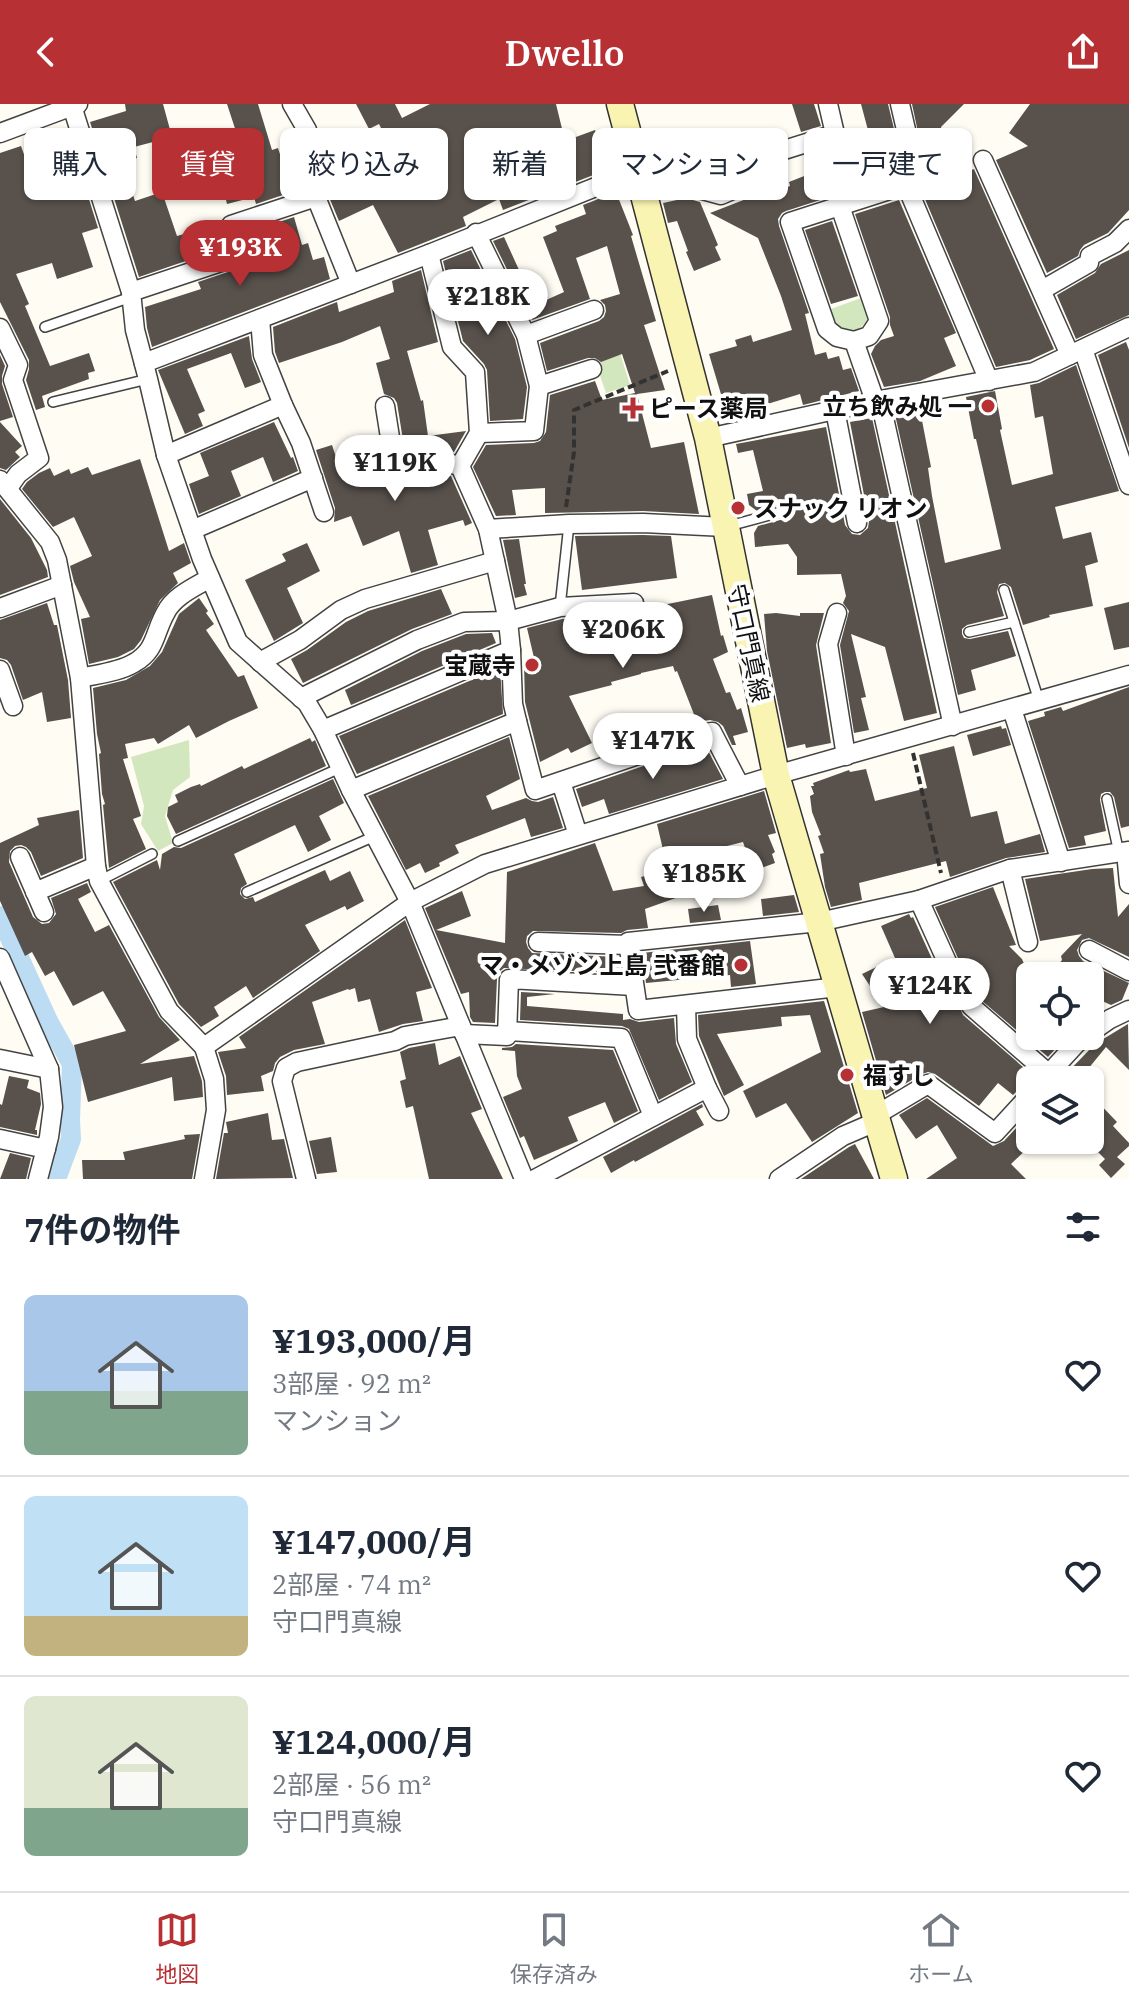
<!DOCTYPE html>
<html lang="ja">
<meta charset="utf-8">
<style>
:root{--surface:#fff;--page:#f2f2f3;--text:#1f2937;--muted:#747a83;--line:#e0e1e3;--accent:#b73033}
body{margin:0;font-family:"IBM Plex Serif","Noto Sans JP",serif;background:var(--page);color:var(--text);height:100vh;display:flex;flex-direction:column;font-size:30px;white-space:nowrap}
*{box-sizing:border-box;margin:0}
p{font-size:26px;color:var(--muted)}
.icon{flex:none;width:44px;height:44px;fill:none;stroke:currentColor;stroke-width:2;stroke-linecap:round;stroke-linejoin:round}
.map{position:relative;height:1075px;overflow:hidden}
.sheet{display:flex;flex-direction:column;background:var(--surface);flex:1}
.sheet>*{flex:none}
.hud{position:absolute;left:24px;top:24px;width:1082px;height:72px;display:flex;gap:16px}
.buttons{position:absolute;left:1016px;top:858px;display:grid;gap:16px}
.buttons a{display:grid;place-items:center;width:88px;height:88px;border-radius:12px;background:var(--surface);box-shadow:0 2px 6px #0004;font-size:40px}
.price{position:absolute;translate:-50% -68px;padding:0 18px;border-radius:28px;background:#fff;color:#222;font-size:26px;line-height:52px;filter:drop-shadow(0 2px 4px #0008)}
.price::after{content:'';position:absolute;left:50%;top:48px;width:24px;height:18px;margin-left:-12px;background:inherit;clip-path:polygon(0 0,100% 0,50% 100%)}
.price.current{background:var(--accent);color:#fff}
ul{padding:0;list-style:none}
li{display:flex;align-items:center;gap:24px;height:200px;padding:0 24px}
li+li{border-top:2px solid var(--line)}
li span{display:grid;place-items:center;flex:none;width:224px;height:160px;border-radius:12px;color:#555}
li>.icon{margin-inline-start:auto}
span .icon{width:96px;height:96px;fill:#fffc;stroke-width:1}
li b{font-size:34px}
h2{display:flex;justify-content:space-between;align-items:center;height:96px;padding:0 24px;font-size:34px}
.chip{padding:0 28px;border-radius:12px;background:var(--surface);box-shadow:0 2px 6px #0004;font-size:28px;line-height:72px}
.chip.current{background:var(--accent);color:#fff}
header{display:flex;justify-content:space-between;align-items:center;height:104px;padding:0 24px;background:var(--accent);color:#fff;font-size:36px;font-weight:600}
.dock{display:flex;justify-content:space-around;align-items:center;height:112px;border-top:2px solid var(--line);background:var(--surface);font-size:22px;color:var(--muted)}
.dock a{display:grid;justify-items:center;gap:4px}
.dock .current{color:var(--accent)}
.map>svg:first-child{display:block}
.green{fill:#d2e7be}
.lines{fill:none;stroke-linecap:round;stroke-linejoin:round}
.canal{stroke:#bbdcf3;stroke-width:20}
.building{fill:#58514c}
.service-casing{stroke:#434343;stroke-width:12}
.minor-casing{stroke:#434343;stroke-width:21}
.secondary-casing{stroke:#323232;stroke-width:29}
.path{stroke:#323232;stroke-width:4;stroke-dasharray:8 4;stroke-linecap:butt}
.service{stroke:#fff;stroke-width:9}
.minor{stroke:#fff;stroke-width:18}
.secondary{stroke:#faf4b2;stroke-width:26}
.poi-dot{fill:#b73033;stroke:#fff;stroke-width:3}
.labels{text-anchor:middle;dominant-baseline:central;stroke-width:8;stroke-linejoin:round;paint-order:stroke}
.poi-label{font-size:24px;font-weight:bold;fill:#101010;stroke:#fff;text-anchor:end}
.street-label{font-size:24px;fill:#101010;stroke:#fff}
</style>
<header><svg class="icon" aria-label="back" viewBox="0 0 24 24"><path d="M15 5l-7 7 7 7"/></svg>Dwello<svg class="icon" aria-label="share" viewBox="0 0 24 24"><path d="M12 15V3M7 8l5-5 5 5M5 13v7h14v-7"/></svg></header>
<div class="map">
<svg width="1129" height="1075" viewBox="0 0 1129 1075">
<rect width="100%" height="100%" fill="#fefcf3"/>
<g class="green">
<path d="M 864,193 C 870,212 871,218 853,228 C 835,225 834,223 828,206 Z"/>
<polygon points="619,246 630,281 606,289 594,254"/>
<polygon points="189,636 190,673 173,686 165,712 173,739 158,747 141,720 144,702 131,653"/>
</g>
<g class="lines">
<polyline class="canal" points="0,812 49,919 72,960 70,1016 71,1035 56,1075"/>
</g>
<g class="building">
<polygon points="125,0 163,0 172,33 134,43 137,54 122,58 135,97 162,88 177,132 209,123 218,146 139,173 90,18 126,7"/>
<polygon points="227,0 258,0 272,46 278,44 292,88 256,100 254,93 227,100 222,80 247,73 242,56 245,55"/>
<polygon points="356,0 395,0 402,14 430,0 556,0 565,37 595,26 609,65 503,106 499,95 463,113 466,122 398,149 373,101 339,117 329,93 356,80 353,74 396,54 379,20 369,25"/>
<polygon points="792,0 814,0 821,22 801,28"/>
<polygon points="861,0 888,0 896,33 899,39 909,42 916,38 919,33 912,0 964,0 941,23 943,32 931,34 944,77 974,65 1054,245 1030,256 996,263 922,88 936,81 939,76 938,70 930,63 923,63 786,107 782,109 778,115 779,122 809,209 805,210 815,251 826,248 828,255 839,252 843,266 851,264 859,287 803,301 800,290 764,301 766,309 729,317 709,250 737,242 735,236 751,231 753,238 792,226 781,192 758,134 710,109 759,90 760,93 790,82 789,78 827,63 822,47 808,51 869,30"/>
<polygon points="1030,0 1129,0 1129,106 1108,129 1084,141 1080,146 1078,152 1047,169 996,56 1028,42 1009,29"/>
<polygon points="712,39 720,73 710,76 669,64 659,66 655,53"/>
<polygon points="21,42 33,76 78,60 98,124 82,129 93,163 57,175 52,159 16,170 29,200 25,202 50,262 89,249 95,267 88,269 89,275 42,292 45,303 36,306 26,276 29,265 29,256 0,198 0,49"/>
<polygon points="616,88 633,131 631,132 656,217 644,221 665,286 637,290 651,344 684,338 699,410 643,407 545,409 545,384 512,386 516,411 496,412 473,363 486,341 534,339 540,337 546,328 550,291 595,277 602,296 635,289 622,250 601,258 595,254 588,254 547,267 540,239 599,217 604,213 606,207 605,201 600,196 620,190 607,142 576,154 590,195 532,216 493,137 504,133 535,201 564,188 543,133 557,127 555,122 586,110 583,101"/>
<polygon points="686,94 700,98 718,141 715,143 721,156 694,167 686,148 688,147 677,117 668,119 663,99"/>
<polygon points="899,96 956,229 944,234 956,262 920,277 884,283 871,250 875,242 881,236 894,232 890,221 890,213 855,110"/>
<polygon points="294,113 302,141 308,139 313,156 324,153 330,175 152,243 147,224 145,203 201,185 198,178 243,163 248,160 251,153 280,144 273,120"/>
<polygon points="832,117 858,192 831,200 805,126"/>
<polygon points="471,146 515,235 527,283 523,315 490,317 487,266 484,260 463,237 443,157"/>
<polygon points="1129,146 1129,211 1076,235 1057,191 1095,169 1101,160"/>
<polygon points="421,166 438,238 407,247 421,297 423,296 428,332 466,327 454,348 403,336 397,299 394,294 384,290 376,259 390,255 380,222 342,238 279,259 275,248 273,223 337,198 339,208 394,188 392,177"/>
<polygon points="249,232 252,255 261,278 245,284 231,249 187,265 205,307 198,310 203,322 185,330 158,266"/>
<polygon points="1126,238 1129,246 1129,344 1098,251"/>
<polygon points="0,251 5,262 2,272 2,280 13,313 0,317"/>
<polygon points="1076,261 1119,387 1055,403 1063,435 1091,428 1098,458 1085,462 1093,502 1049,511 1050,513 1023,521 1011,483 1005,479 999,480 997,488 1004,512 967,521 962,525 962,530 964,534 970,535 1008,527 1016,552 971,566 976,586 958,591 894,306 919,301 931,363 928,364 932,392 945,459 1001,445 976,335 974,335 966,293 995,287 1002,325 1000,326 1012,381 1053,370 1043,312 1035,314 1030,281 1039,279"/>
<polygon points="872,314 937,609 904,617 885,543 851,530 866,593 861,594 869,626 854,629 840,541 849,507 843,499 846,492 841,470 797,471 797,453 788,440 755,443 754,429 758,422 791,413 795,409 795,405 789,399 757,407 749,401 747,390 763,387 753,346 738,349 736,340 826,323 845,421 852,430 860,431 868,424 869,417 850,318"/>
<polygon points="0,318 22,342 15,348 20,353 6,366 0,364"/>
<polygon points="274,318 291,354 293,353 298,367 273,378 263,353 231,367 241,392 199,410 189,380 209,372 200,349"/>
<polygon points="378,334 380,349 383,353 388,357 451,372 472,419 465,422 463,416 428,426 438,461 411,469 399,427 363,442 351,412 334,418 335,404 316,346 332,341 344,377 373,368 366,337"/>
<polygon points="140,355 169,447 184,439 191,459 173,469 178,479 160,496 141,536 134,545 118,553 89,560 81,515 90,513 74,478 70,462 92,452 74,413 53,423 22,385 27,378 39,369 50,364 54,372 69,365 71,370 88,363 92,371"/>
<polygon points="0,395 31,434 47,466 48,473 0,491"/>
<polygon points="643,431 671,432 677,474 582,486 575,432"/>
<polygon points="519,435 526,480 524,480 527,491 515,494 503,436"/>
<polygon points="307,439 320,467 287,484 303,519 274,537 245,476 286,457 282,450"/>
<polygon points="441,485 452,510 412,525 303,579 291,555 307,546 346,518 368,507"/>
<polygon points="712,491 721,532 723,531 728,548 713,555 726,589 730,588 737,606 741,604 748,628 733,632 736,641 732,641 723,622 718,618 710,616 697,618 677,567 675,568 673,562 641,569 641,570 611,578 612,581 569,592 592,639 571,649 568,644 540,658 525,598 524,560 535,558 527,524 562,515 579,514 580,518 609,512 611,522 622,520 628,544 663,535 653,503"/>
<polygon points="199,494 208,507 206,509 214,520 206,526 238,573 244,571 258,604 229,617 196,634 189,621 158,640 154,634 125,640 128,654 123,655 141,712 133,715 146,745 109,764 103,701 105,700 102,690 99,650 101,649 97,630 93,584 126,576 150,562 162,548 179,510"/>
<polygon points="1129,498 1129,543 1114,546 1104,504"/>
<polygon points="47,499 54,521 57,521 68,576 71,614 47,618 42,588 23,596 11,561 7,556 0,554 0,516"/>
<polygon points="776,509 800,512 800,509 824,509 816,541 831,639 806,644 805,640 787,644 767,547 764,510"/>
<polygon points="492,529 496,539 351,601 345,586 422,547 466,530"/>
<polygon points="500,564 503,610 357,670 339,632"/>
<polygon points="1129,583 1129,722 1121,724 1114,693 1110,688 1105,688 1101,690 1100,696 1106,727 1084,732 1086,741 1069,744 1028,617 1045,612 1044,608 1061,603 1063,607"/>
<polygon points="642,622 647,635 615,646 611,635"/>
<polygon points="1001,622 1002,625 1006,624 1011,641 973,652 967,631"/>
<polygon points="509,633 520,675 486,692 492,706 526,694 532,697 538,698 553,693 563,724 531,733 525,714 455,741 459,749 439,759 440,762 425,769 420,759 406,766 368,692"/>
<polygon points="310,634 312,638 315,636 326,662 176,730 167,712 168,703 178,698 175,691 191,683 200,680 201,682 242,662 244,665"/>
<polygon points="705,641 723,675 609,710 604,695 582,703 576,685"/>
<polygon points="954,642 971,713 997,707 1005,740 1040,730 1045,748 1006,754 950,773 946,757 859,779 862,796 831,803 825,783 820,750 824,749 818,732 821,731 812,708 810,692 814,690 811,682 814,682 813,679 849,666 850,668 866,665 875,697 927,684 919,651"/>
<polygon points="333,675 344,699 319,712 331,736 308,748 295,721 234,750 247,780 241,784 240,790 245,795 253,793 255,798 325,766 330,777 350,767 364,797 347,806 345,802 305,821 320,847 253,894 246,882 214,903 219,912 201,923 179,900 113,778 157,756 160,766 162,750 174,743 181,744"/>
<polygon points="764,687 776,729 768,731 775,748 772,750 775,759 753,767 743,738 703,748 712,781 645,805 648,824 627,826 621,829 533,827 527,832 526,838 528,844 532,849 618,853 620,869 504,864 499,868 497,875 495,919 473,918 470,913 469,888 461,890 425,804 462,787 471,812 436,826 505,839 507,768 595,739 613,787 644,782 641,773 668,767 657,720"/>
<polygon points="79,706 83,754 41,772 31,748 26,743 21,741 15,742 10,747 9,758 33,813 42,820 49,819 56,810 51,794 87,779 91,788 78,795 95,828 109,821 159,913 180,936 140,960 194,952 202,977 203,993 174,997 172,973 88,998 74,941 126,927 103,887 73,902 54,867 45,872 32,848 25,852 0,797 0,739 39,721 37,714"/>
<polygon points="1113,764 1118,813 1129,800 1129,853 1089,834 1082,836 1077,846 1079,852 1083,857 1129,879 1122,896 1111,901 1100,896 1103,890 1090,882 1090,872 1074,872 1059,860 1062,856 1061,852 1082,830 1040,837 1025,775 1092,765"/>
<polygon points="993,783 1016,841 1009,842 1022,855 1030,874 1030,932 1067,932 1048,953 974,890 935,803"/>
<polygon points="794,791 799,808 763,812 761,795"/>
<polygon points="718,801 721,816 690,819 688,805"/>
<polygon points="909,810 911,814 913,813 951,897 959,902 963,911 1030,969 1030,979 1022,982 1013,991 998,979 979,1002 935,970 928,968 922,970 886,991 862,908 884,903 862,870 895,854 881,822"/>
<polygon points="405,816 432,884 416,888 423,917 403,920 379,928 370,895 358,898 355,884 349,886 348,885 312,898 325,940 294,946 280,953 275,959 273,967 261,972 264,987 227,991 226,972 218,948 246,944 239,933"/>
<polygon points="750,837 756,880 731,883 730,871 646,879 642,849"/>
<polygon points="521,888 555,890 527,893 527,902 623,910 623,916 630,915 639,918 674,914 676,940 692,978 659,996 629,925 622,922 520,916"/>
<polygon points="824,897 858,1009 812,1038 786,999 756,1014 743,987 821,948 810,911 781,913 782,922 717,930 744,981 724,992 699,932 698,911"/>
<polygon points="1128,920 1129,966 1106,943 1079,976 1064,976 1062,974 1095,940"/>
<polygon points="435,939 439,961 460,952 482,1005 471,1009 503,1075 429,1075 413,1002 406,1004 400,977 406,975 400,948 409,944"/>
<polygon points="516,940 613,946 638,1007 614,1019 605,998 568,1013 578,1037 534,1056 524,1032 520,1034 503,993 522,985 517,972 515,947 502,946 502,944 512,943"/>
<polygon points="9,972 29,976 27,984 40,989 41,1000 35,1026 37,1026 37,1031 0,1023 0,1000 2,1001"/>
<polygon points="1090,990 1117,1018 1113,1022 1129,1039 1129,1042 1117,1053 1125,1060 1111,1074 1099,1061 1105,1055 1090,1040"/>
<polygon points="927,994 993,1042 1004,1037 1030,1009 1030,1042 1011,1060 1026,1075 926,1075 957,1054 937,1021 916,1035 899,1011"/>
<polygon points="702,1000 703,1003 696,1007 704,1021 635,1058 634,1056 611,1069 603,1053"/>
<polygon points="268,1009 272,1036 284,1035 293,1074 216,1075 224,1029 228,1029 226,1018"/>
<polygon points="200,1030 192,1075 83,1075 82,1056 125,1056 123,1048 185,1035 184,1031"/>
<polygon points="331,1033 337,1068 317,1070 309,1037"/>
<polygon points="855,1040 874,1075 801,1075 849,1043"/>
<polygon points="10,1049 31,1054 26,1075 0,1075"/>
</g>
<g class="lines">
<g class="service-casing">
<g id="service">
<polyline points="45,223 131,193"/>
<polyline points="53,298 148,275"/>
<polyline points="729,422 788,406"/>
<polyline points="1004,486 1039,597"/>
<polyline points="560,503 569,420"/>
<polyline points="969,528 1014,518"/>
<polyline points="1107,695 1119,749"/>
<polyline points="178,737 340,664"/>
<polyline points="99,777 152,750"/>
<polyline points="247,788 375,732"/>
</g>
</g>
<g class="minor-casing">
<g id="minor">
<polyline points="292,0 307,26 313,57 316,93 351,180"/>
<polyline points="900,0 907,30"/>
<polyline points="72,2 131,188 135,226 148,275 166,351 202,455 238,538 307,599 323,626 351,686 410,798 524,1075"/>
<polyline points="0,29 78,0"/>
<polyline points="983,56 1070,251"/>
<polyline points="642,83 666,76 721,91 737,84 733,62 835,30 828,0"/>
<polyline points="910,90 989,277"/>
<polyline points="840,102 879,217 869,232 854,237"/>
<polyline points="476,129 526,231 539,282 534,327 479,329"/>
<polyline points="1042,186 1089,159 1090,152 1115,139 1129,125"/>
<polyline points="131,188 239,152 231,121 316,93"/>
<polyline points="0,224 18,261 13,276 39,354 18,370 8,384"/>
<polyline points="526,231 594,206"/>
<polyline points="1083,245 1129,381"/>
<polyline points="144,259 429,150 638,66"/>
<polyline points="539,282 592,265"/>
<polyline points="880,296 953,622"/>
<polyline points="875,297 854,237 837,233 827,225 790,118 927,74"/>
<polyline points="283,301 301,339 324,408"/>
<polyline points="385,302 392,346 460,362"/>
<polyline points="835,306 857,419"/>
<polyline points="708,334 880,296 1034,268 1129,223"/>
<polyline points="166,351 283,301 263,251 260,215"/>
<polyline points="0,376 50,438 57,456 80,574 96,762 99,777 169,907 204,943 214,975 216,1006 204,1075"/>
<polyline points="488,425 569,420 643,419 725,423"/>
<polyline points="192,426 313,374"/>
<polyline points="0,504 62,481"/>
<polyline points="837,509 828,540 846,652"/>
<polyline points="260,558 300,536 341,506 365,495 495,457"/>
<polyline points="0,566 13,602"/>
<path d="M 80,574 C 98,570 119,568 134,559 C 157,546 154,528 166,508 C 174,492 195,483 210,474"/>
<polyline points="301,594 417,536 464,518 508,517 560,503 634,499"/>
<polyline points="1012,605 1061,758"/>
<polyline points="517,617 535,686 700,630 712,628 740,682"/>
<polyline points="323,626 511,546 508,517 488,425 460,362 479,329 475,268 452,243 429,150"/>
<polyline points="561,678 578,731"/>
<polyline points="351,686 517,617 513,600 511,546"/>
<polyline points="1126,748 1129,780"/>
<polyline points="20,753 44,808"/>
<polyline points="1010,765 1028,838"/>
<polyline points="35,788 96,762"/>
<polyline points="919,796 962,891"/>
<polyline points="538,838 628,841"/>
<polyline points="1089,846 1129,867"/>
<polyline points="0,854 49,965 53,1003 49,1033 38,1075"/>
<polyline points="838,883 638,906 628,838 819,818 919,796 1010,765 1129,747"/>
<polyline points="686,901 687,935 707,984 719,1007"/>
<polyline points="971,902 1049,970"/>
<polyline points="507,927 621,934 653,1012"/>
<polyline points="1090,929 1110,915 1129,906"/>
<polyline points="464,930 507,932 509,875 634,882"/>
<polyline points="204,943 410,798 485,760 776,671 1129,571"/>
<polyline points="0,955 49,965"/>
<polyline points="1043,976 1077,939 1086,932"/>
<polyline points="876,1011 928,980 995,1029 1030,991"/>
<polyline points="0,1035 46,1045"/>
<polyline points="306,1075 282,977 286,964 297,958 395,937 405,932 461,922"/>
<polyline points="535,1075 707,984"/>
<polyline points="779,1075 843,1032 878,1017"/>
</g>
</g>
<g class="secondary-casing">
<polyline id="secondary" points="620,0 708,334 776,671 894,1075"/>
</g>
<g class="path">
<polyline points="566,403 574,348 574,306 668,267"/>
<polyline points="913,649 941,769"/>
</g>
<use href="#service" class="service"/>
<use href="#minor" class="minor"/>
<use href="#secondary" class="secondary"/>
</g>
<g class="poi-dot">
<circle cx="988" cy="302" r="8"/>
<path d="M629 292h8v8h8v8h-8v8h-8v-8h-8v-8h8z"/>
<circle cx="738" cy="404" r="8"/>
<circle cx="532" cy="561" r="8"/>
<circle cx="741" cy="861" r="8"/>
<circle cx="847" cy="971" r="8"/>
</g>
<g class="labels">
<g class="poi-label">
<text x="972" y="302">立ち飲み処 一</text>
<text x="649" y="304" text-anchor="start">ピース薬局</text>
<text x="754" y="404" text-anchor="start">スナック リオン</text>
<text x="516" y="561">宝蔵寺</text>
<text x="725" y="861">マ・メゾン上島 弐番館</text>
<text x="863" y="971" text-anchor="start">福すし</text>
</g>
<g class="street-label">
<text transform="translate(749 539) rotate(78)">守口門真線</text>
</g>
</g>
</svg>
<div class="buttons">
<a><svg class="icon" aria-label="locate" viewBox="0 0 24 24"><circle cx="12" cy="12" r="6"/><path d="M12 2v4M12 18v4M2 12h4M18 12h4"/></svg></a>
<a><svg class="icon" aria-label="layers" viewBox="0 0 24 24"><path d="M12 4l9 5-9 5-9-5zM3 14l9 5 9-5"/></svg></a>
</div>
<b class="price current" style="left:240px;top:184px">¥193K</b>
<b class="price" style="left:488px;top:233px">¥218K</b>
<b class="price" style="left:395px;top:399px">¥119K</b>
<b class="price" style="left:623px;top:566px">¥206K</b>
<b class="price" style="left:653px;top:677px">¥147K</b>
<b class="price" style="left:704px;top:810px">¥185K</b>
<b class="price" style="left:930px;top:922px">¥124K</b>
<div class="hud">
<a class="chip">購入</a>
<a class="chip current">賃貸</a>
<a class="chip">絞り込み</a>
<a class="chip">新着</a>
<a class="chip">マンション</a>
<a class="chip">一戸建て</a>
</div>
</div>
<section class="sheet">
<h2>7件の物件<svg class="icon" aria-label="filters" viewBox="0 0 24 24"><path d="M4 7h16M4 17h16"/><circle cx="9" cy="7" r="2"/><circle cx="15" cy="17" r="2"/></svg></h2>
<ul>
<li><span style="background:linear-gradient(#a9c7e8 60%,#7fa58c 0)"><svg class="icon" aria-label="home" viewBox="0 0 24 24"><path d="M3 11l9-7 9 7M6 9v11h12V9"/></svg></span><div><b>¥193,000/月</b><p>3部屋 · 92 m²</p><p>マンション</p></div><svg class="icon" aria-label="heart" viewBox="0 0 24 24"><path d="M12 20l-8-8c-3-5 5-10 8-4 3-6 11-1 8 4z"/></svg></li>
<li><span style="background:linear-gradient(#bfe0f5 75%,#c2b280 0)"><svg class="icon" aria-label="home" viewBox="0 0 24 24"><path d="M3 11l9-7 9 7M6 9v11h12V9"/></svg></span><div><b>¥147,000/月</b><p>2部屋 · 74 m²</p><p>守口門真線</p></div><svg class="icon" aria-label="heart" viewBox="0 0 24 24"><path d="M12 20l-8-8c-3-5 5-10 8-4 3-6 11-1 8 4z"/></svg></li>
<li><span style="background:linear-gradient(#dfe7d0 70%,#7fa58c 0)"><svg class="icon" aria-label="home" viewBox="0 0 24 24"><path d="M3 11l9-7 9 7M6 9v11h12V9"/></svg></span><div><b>¥124,000/月</b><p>2部屋 · 56 m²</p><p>守口門真線</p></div><svg class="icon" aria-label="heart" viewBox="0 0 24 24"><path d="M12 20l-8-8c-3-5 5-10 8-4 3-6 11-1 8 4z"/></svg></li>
</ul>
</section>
<nav class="dock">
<a class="current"><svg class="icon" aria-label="map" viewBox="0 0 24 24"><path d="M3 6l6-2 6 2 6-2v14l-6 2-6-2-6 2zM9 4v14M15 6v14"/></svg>地図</a>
<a><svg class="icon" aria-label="saved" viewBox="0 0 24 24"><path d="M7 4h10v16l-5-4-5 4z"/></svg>保存済み</a>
<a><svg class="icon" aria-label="home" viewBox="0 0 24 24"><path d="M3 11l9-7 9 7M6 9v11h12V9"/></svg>ホーム</a>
</nav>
